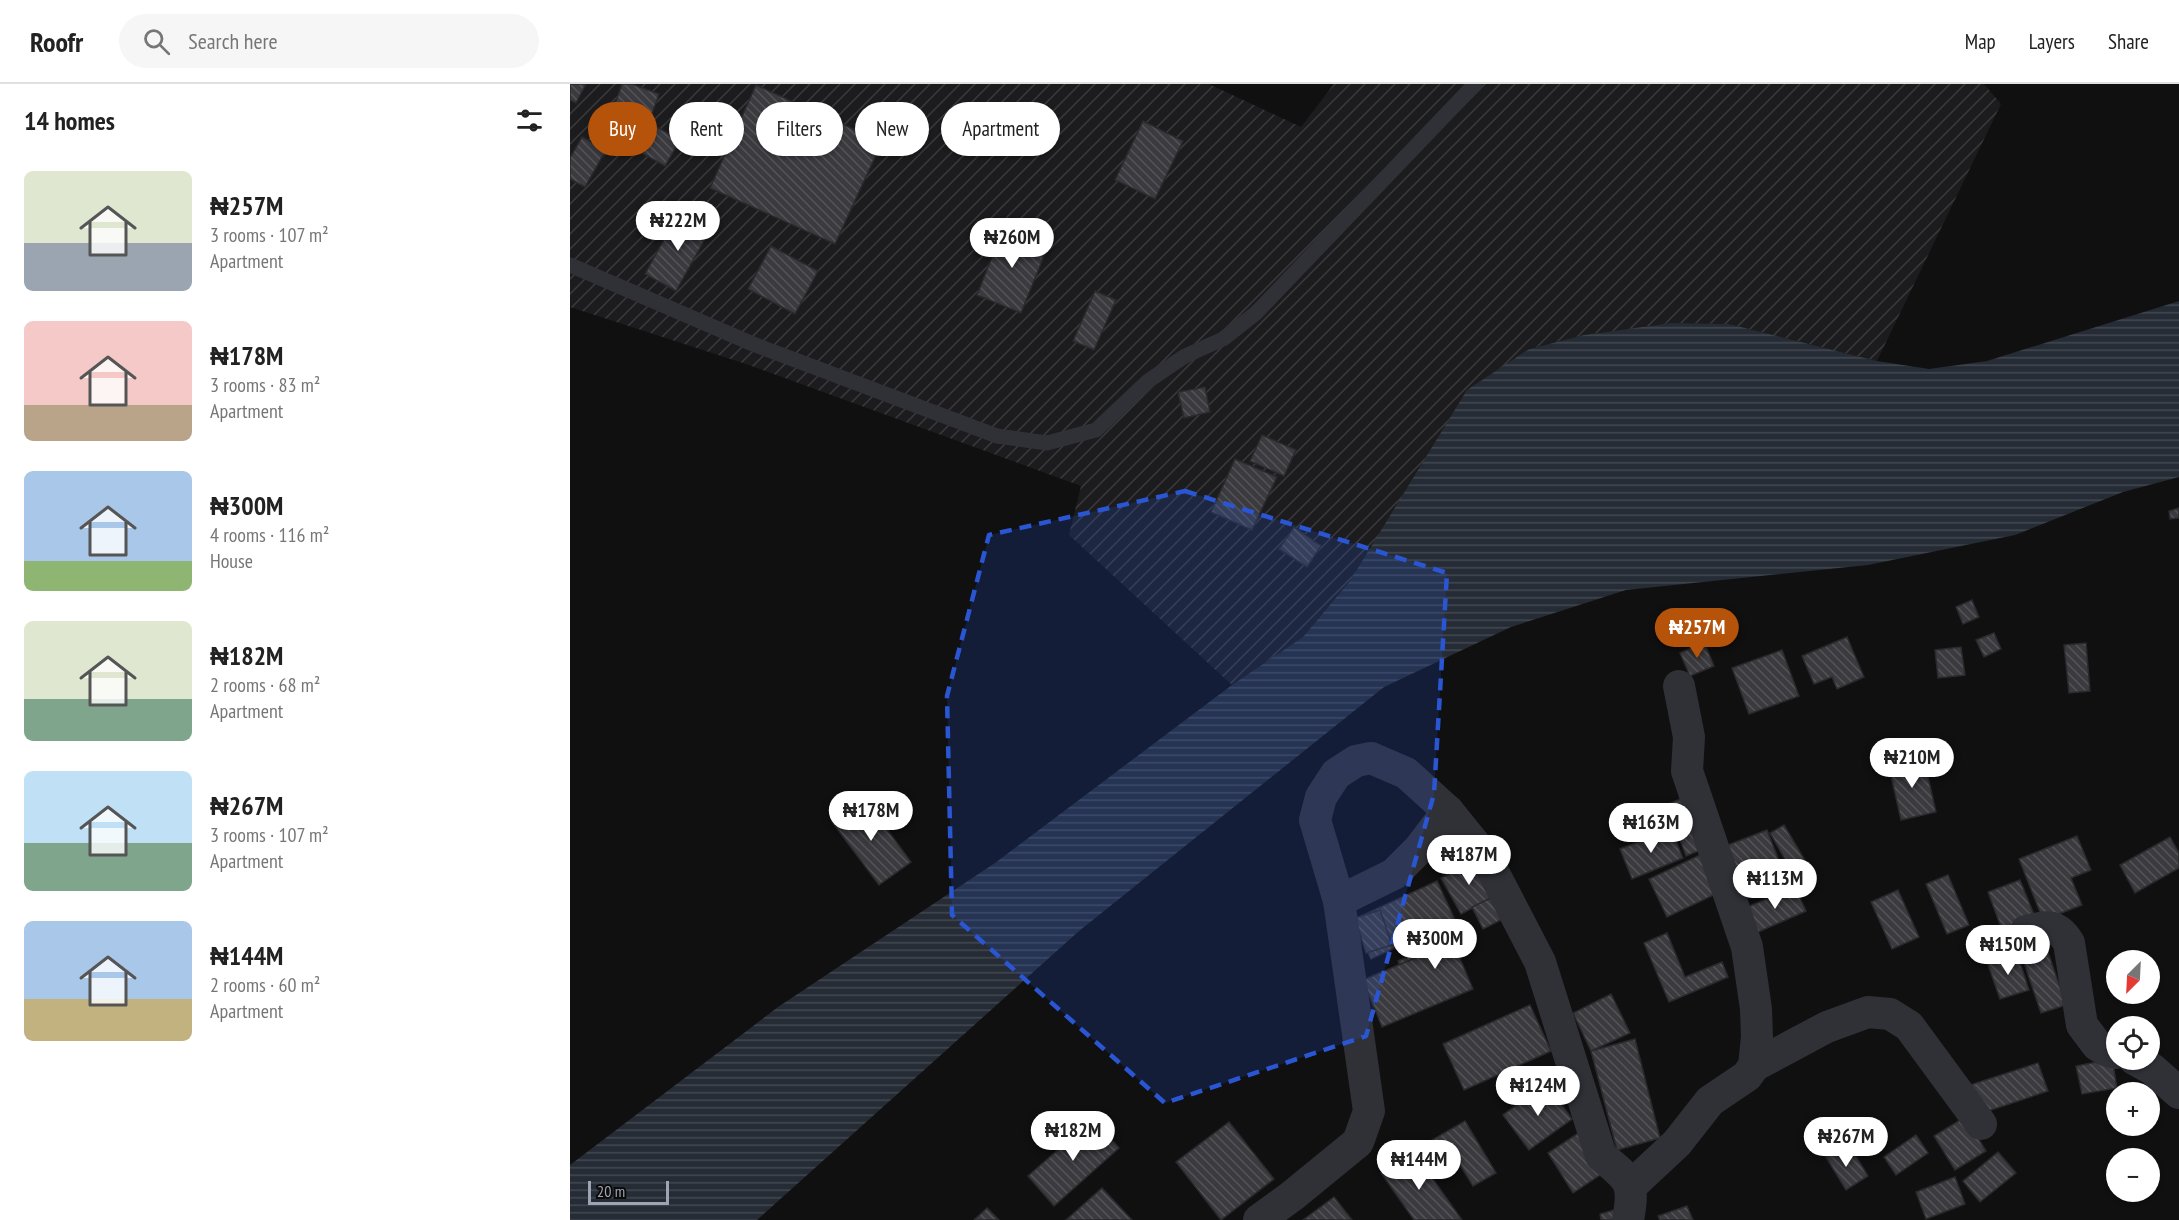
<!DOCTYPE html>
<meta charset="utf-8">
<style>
:root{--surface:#fff;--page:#f6f6f6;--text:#222;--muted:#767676;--line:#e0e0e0;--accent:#b45309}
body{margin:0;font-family:"PT Sans Narrow",sans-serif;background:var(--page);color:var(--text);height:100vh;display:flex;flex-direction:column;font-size:22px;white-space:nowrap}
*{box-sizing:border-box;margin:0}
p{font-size:20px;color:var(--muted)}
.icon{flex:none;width:33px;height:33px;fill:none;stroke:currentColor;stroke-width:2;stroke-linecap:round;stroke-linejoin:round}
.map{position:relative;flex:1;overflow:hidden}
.drawer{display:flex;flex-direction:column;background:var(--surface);width:570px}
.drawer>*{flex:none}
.guide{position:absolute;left:18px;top:18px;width:570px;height:54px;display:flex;gap:12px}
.needle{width:39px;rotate:204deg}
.tools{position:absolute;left:1536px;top:866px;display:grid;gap:12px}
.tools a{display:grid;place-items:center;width:54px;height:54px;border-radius:50%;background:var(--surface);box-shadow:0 2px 4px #0004;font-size:30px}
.scale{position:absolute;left:18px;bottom:15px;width:81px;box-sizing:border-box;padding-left:6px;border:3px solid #a0a3b3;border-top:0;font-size:16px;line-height:21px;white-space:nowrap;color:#a0a3b3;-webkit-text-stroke:4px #0b0b0c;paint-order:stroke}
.price{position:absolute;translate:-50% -51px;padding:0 14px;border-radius:21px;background:#fff;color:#222;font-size:20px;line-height:39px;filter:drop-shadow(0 2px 3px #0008)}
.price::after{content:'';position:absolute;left:50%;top:36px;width:18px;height:14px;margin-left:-9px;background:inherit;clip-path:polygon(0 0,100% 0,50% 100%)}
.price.active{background:var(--accent);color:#fff}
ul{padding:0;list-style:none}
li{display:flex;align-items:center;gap:18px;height:150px;padding:0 24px}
li span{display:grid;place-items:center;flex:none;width:168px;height:120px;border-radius:9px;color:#555}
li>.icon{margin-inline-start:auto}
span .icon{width:72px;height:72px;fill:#fffc;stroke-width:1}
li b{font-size:26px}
h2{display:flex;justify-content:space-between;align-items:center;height:72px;padding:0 24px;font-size:26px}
.tag{padding:0 21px;border-radius:27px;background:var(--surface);box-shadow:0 2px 4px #0004;font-size:21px;line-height:54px}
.tag.active{background:var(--accent);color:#fff}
header{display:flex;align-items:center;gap:36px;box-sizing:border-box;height:84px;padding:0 30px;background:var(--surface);border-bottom:2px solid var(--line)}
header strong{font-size:28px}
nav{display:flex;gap:33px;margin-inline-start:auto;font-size:21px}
.search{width:420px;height:54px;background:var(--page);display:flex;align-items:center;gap:15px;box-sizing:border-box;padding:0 21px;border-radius:33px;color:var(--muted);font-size:22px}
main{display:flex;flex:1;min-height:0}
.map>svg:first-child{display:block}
.industrial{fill:url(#industrial-furrows)}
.water{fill:url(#water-rules)}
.building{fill:url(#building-back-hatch);stroke:#2a2a2d;stroke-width:1.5}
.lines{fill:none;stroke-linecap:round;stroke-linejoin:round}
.lane{stroke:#303137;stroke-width:15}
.street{stroke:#303137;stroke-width:32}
.marked{fill:#2a56d4;fill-opacity:0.2;stroke:#2a56d4;stroke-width:4.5;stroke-dasharray:12 8;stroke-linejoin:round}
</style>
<header>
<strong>Roofr</strong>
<div class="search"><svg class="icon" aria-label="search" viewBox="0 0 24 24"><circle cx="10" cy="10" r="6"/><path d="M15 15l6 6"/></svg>Search here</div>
<nav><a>Map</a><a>Layers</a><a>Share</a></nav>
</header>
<main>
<section class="drawer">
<h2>14 homes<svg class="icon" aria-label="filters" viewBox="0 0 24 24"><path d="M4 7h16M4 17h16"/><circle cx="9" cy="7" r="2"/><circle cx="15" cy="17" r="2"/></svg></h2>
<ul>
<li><span style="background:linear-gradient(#dfe7d0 60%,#9aa5b1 0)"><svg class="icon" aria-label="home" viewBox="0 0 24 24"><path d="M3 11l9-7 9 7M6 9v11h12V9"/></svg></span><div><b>₦257M</b><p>3 rooms · 107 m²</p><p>Apartment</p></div></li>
<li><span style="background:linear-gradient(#f6c9c9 70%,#b9a48a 0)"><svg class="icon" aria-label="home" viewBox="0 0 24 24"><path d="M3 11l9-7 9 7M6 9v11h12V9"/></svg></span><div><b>₦178M</b><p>3 rooms · 83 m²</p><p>Apartment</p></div></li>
<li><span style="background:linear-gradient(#a9c7e8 75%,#8fb573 0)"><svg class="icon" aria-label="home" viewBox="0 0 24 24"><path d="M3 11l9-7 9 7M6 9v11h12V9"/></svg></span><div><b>₦300M</b><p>4 rooms · 116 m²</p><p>House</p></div></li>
<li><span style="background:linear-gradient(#dfe7d0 65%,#7fa58c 0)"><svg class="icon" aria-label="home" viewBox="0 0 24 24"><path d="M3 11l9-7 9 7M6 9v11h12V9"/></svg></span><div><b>₦182M</b><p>2 rooms · 68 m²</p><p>Apartment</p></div></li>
<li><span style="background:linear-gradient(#bfe0f5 60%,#7fa58c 0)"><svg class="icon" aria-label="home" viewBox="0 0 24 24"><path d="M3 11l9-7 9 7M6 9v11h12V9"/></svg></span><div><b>₦267M</b><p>3 rooms · 107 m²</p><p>Apartment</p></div></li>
<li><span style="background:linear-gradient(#a9c7e8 65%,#c2b280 0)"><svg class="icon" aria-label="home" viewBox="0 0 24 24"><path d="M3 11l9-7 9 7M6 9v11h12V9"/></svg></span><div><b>₦144M</b><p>2 rooms · 60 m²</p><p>Apartment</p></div></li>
</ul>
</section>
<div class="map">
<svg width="1609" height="1136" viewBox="0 0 1609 1136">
<defs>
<pattern id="industrial-furrows" width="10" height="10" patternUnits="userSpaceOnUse" patternTransform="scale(1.5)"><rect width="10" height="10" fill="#1c1c1e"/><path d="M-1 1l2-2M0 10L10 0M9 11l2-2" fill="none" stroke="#3a3a3c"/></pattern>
<pattern id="water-rules" width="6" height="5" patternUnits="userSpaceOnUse" patternTransform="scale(1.5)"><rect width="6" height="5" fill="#262c35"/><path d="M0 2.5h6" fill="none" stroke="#424750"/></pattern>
<pattern id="building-back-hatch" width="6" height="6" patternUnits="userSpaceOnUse" patternTransform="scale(1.5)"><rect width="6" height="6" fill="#3a3a3f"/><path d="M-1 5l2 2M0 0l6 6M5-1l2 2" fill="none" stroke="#535358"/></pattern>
</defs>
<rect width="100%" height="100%" fill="#101011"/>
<polygon class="industrial" points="0,0 639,0 731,43 764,0 1414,0 1431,20 1307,277 1159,240 1101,239 1014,251 958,265 780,497 733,553 662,601 499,451 511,402 176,280 0,223"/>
<polygon class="water" points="1609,217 1609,393 1553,408 1445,451 1298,481 1056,506 941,543 814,603 509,847 187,1136 0,1136 0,1081 208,923 425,779 662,601 733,553 780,497 897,306 959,265 1014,251 1101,239 1159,240 1307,277 1359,285 1417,277"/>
<g class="building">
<polygon points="0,0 16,0 6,19 0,16"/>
<polygon points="52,0 62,0 89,10 76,47 40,34"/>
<polygon points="186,1 312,58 265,160 140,104"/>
<polygon points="573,37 613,57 585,115 545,96"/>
<polygon points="85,42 110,56 95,82 70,68"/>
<polygon points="12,53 36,66 15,103 0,95 0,74"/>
<polygon points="109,128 140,146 106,207 75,190"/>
<polygon points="437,135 457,143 451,157 476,167 451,229 407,211"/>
<polygon points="201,162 248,187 225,230 178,205"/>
<polygon points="525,207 546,216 524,266 503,257"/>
<polygon points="635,303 640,328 614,334 608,308"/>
<polygon points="692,351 726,366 714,392 680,377"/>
<polygon points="665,375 707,393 682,446 641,428"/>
<polygon points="1609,424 1609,434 1600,435 1599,427"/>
<polygon points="724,443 751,462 737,483 709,465"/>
<polygon points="1402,516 1409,533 1393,540 1386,523"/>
<polygon points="1424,549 1431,565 1414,573 1406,556"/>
<polygon points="1277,553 1294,593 1267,605 1262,593 1244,600 1232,572"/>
<polygon points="1134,558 1144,582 1120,592 1110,569"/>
<polygon points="1516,559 1520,607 1499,609 1494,561"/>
<polygon points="1391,563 1395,591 1368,594 1365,566"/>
<polygon points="1212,566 1229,612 1179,630 1162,584"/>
<polygon points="1354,675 1366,728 1331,736 1319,683"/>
<polygon points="1123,710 1130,725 1095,740 1089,724"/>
<polygon points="294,714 341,778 309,801 262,738"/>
<polygon points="1128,734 1140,762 1116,772 1105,743"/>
<polygon points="1214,741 1243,790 1228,798 1200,749"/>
<polygon points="1101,745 1113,774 1062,795 1050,765"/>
<polygon points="1197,746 1213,787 1173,802 1158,761"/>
<polygon points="1507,752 1521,786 1501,794 1512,821 1473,836 1449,775"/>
<polygon points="1600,753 1609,769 1609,784 1565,809 1550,781"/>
<polygon points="1130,771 1148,809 1097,833 1079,795"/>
<polygon points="908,775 927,811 891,830 871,794"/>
<polygon points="1378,791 1399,841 1377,850 1356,800"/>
<polygon points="1450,796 1465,833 1432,846 1418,808"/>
<polygon points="867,797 885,836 801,875 782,836"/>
<polygon points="1225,803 1236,827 1186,849 1175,824"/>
<polygon points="1328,806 1349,853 1322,865 1301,818"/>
<polygon points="927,811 937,833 913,845 902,823"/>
<polygon points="810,826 822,861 796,869 785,834"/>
<polygon points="1097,849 1115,893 1152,878 1158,893 1099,918 1074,859"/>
<polygon points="878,856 897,901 862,917 851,891 836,897 828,877"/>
<polygon points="883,858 903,905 812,943 793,896"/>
<polygon points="1477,865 1496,921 1471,929 1452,873"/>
<polygon points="1447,869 1459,906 1430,915 1417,878"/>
<polygon points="1041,910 1060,949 1021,967 1003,929"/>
<polygon points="960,921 981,967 894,1006 873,960"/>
<polygon points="1065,955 1090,1054 1047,1066 1021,967"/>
<polygon points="1542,975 1547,1004 1512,1010 1506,982"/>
<polygon points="1468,979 1478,1007 1409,1030 1400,1001"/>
<polygon points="976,999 1002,1035 959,1066 933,1031"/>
<polygon points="1395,1033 1416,1067 1385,1086 1364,1052"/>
<polygon points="523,1035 549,1064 484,1122 458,1092"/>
<polygon points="895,1037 926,1089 903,1102 887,1076 877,1082 862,1056"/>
<polygon points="659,1038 704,1095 651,1136 606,1078"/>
<polygon points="1010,1048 1036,1087 1003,1109 978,1069"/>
<polygon points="1346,1051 1358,1069 1326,1091 1314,1073"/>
<polygon points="1265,1063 1272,1076 1284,1069 1298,1092 1276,1106 1254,1070"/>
<polygon points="843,1067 892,1136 844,1136 811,1089"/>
<polygon points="1428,1068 1446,1089 1410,1118 1393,1097"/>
<polygon points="1385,1093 1395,1120 1356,1135 1346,1108"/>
<polygon points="532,1104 562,1136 496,1136"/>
<polygon points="764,1113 782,1136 733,1136"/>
<polygon points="1117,1122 1123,1136 1090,1136 1088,1132"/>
<polygon points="417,1124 429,1136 404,1136"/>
<polygon points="1044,1126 1046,1136 1031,1136 1030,1130"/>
</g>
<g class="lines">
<polyline class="lane" points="0,181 183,260 427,352 477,359 526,346 578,297 615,272 653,255 686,229 905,0"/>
<g class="street">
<polyline points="769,817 824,790 849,765 878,727"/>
<path d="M 1456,847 C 1477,842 1487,839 1499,859 L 1512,941 L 1527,961 L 1535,966 L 1546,969"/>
<polyline points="1564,975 1582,985 1609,1009"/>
<polyline points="1184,982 1257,943 1298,928 1320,930 1339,942 1411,1040"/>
<polyline points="1061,1102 1107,1059 1140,1017 1177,992 1184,982 1187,953 1186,925 1177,863 1117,687 1119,653 1109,602"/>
<path d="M 689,1136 L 722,1112 L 788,1058 L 799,1027 L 769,817 L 745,736 L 751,713 L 766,690 L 786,677 L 801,674 L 836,689 L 878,727 L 916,774 L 970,878 L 1031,1072 C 1060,1096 1065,1098 1058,1136"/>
</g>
</g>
<path class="marked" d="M 615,407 L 877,489 L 864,710 L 796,952 L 595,1019 L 382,831 L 377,612 L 419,451 Z"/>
</svg>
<div class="tools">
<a><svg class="needle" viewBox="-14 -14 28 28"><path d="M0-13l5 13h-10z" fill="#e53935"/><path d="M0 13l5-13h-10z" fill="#767676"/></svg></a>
<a><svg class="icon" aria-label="locate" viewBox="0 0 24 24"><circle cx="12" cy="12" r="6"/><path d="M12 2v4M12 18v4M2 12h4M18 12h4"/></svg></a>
<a>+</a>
<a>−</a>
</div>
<div class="scale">20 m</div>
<b class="price" style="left:108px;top:168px">₦222M</b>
<b class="price" style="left:442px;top:185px">₦260M</b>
<b class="price active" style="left:1127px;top:575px">₦257M</b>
<b class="price" style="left:1342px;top:705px">₦210M</b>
<b class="price" style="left:301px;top:758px">₦178M</b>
<b class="price" style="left:1081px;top:770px">₦163M</b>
<b class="price" style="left:899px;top:802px">₦187M</b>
<b class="price" style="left:1205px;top:826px">₦113M</b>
<b class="price" style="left:865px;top:886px">₦300M</b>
<b class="price" style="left:1438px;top:892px">₦150M</b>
<b class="price" style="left:968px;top:1033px">₦124M</b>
<b class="price" style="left:503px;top:1078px">₦182M</b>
<b class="price" style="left:1276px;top:1084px">₦267M</b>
<b class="price" style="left:849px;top:1107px">₦144M</b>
<div class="guide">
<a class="tag active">Buy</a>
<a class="tag">Rent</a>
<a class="tag">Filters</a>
<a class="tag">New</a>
<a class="tag">Apartment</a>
</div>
</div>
</main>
